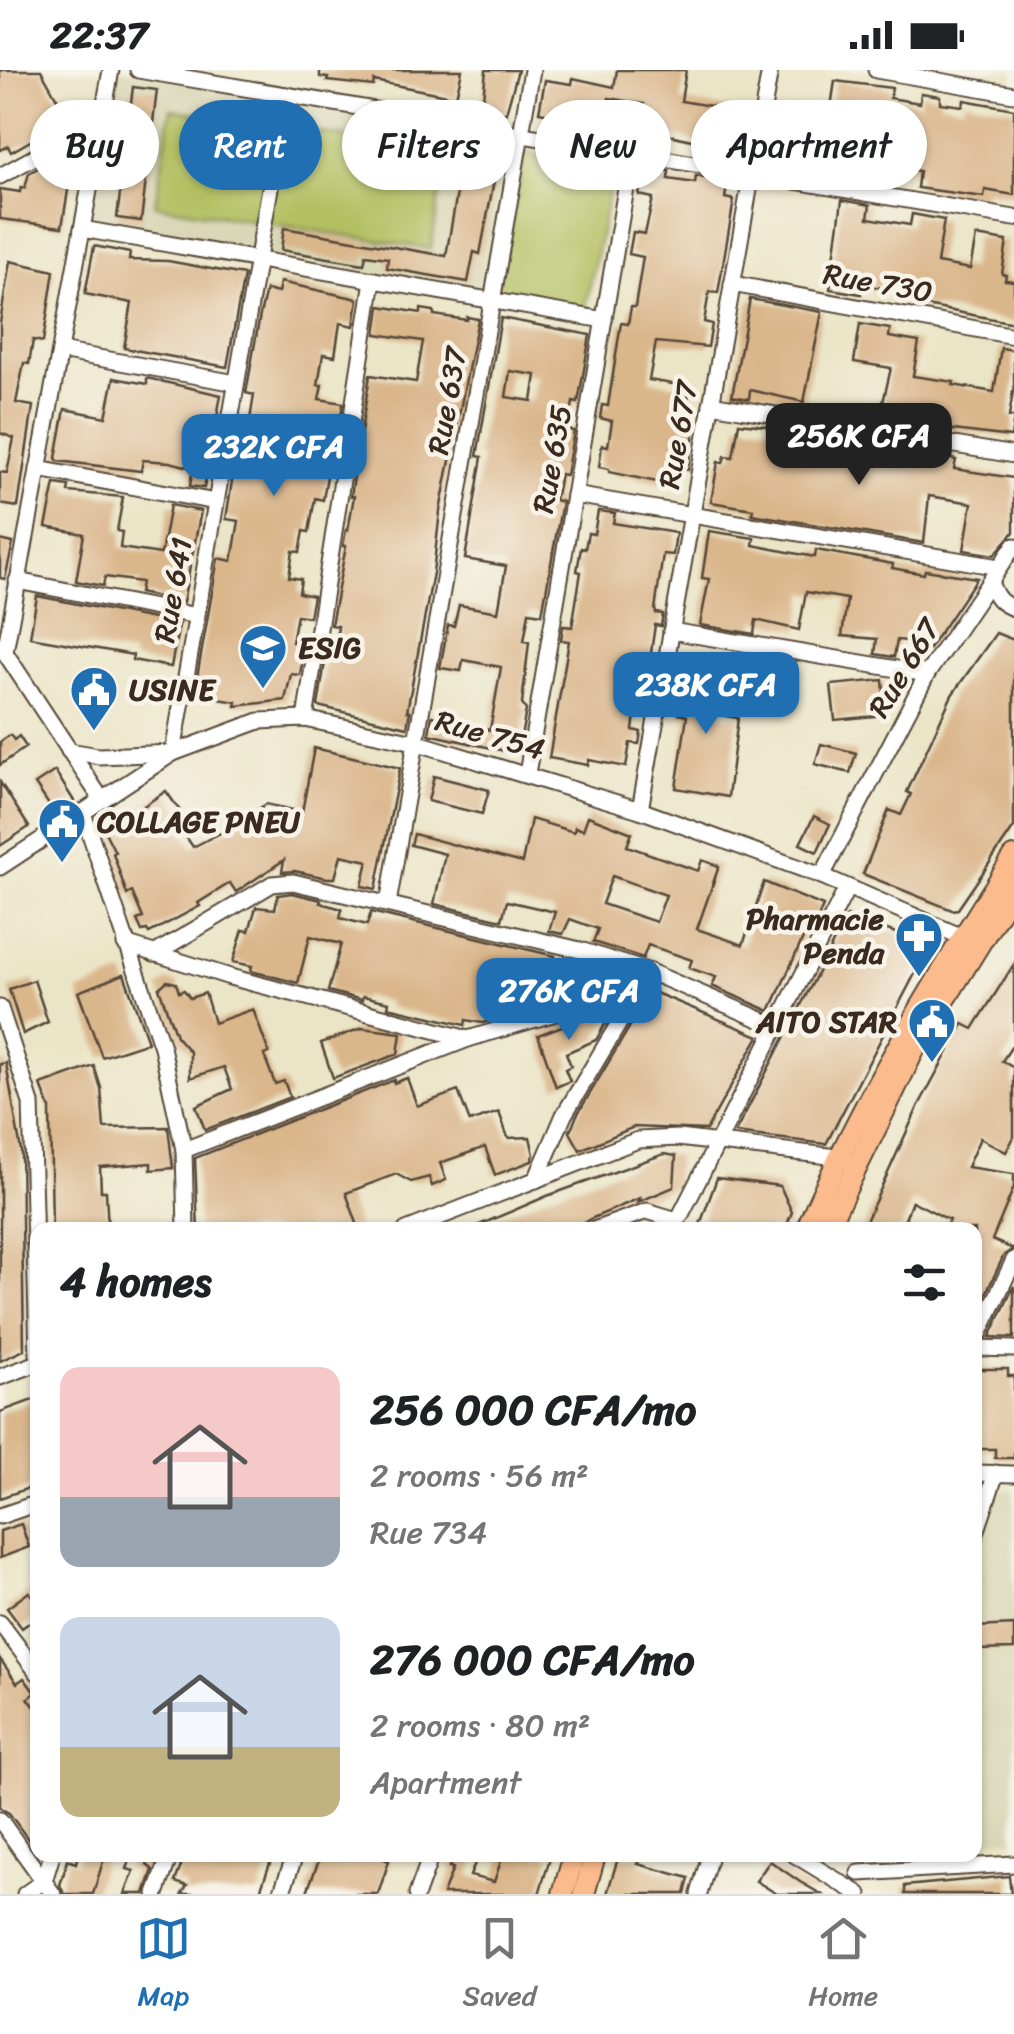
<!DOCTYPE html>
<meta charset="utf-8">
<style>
:root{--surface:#fff;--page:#f2f2f2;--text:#202124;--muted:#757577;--line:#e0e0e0;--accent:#1f6fb2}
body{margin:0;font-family:Sriracha,sans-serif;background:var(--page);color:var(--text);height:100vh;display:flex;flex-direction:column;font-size:38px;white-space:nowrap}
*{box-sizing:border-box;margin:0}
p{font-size:32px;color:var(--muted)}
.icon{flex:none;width:55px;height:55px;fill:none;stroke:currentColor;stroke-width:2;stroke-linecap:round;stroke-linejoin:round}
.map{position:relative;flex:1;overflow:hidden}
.drawer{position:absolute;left:30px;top:1152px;width:952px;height:640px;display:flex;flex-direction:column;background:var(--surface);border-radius:20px;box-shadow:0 2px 8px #0004}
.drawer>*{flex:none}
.guide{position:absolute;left:30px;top:30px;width:955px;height:90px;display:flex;gap:20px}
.price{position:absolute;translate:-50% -85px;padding:0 22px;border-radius:20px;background:var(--accent);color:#fff;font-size:32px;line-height:65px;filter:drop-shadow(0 2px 5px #0008)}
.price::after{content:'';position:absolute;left:50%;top:60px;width:30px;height:22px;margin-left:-15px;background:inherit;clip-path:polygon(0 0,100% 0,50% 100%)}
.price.on{background:#222;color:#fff}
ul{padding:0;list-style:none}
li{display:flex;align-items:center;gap:30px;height:250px;padding:0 30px}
li span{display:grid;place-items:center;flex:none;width:280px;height:200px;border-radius:20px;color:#555}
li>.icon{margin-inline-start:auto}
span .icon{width:120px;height:120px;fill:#fffc;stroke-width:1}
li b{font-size:42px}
h2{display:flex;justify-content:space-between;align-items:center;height:120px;padding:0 30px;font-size:42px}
.pill{padding:0 35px;border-radius:45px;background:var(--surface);box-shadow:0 2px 8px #0004;font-size:35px;line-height:90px}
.pill.on{background:var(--accent);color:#fff}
.status{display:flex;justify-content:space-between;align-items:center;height:70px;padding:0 50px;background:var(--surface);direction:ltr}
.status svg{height:28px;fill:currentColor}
.tabs{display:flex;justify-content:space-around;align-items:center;height:140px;border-top:2px solid var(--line);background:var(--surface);font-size:28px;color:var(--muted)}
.tabs a{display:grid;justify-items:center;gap:5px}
.tabs .on{color:var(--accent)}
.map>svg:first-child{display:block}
.built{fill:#d8d6b5}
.green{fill:#b3c062;stroke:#777540;stroke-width:2.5}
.building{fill:#dab68b;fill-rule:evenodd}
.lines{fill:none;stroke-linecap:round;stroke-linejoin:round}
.minor-casing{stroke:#554637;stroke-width:19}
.major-casing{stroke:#554637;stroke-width:24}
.minor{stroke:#fff;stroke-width:15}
.major{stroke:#fbbb8c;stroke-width:20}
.labels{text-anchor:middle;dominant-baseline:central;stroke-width:9;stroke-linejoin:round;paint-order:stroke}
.street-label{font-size:30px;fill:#3b2a1e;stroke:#f7f3e8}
.poi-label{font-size:30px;font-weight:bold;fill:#3b2a1e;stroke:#f7f3e8;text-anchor:start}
</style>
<div class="status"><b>22:37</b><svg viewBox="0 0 49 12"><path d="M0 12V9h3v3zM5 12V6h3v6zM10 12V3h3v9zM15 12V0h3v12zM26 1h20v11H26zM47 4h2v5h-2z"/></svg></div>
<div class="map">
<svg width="1014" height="1824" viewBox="0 0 1014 1824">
<rect width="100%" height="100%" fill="#f7f3e8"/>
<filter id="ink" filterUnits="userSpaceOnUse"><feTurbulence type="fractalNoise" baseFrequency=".01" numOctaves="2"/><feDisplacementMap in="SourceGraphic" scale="20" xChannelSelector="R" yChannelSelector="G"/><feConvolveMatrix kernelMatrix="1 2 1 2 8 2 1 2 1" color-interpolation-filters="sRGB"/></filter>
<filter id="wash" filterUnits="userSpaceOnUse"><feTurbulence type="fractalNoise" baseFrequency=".0048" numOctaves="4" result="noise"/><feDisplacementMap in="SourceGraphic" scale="40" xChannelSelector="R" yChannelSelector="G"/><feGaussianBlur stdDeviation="2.25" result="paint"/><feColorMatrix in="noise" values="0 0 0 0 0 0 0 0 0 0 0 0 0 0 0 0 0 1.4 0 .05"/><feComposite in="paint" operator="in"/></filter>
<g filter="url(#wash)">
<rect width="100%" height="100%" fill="#ebe5c7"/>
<g class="built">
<polygon points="119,0 508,73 478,223 88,155"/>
<polygon points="995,1421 1014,1421 1014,1769 975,1771 975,1480"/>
</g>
<g class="green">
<polygon points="171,39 446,83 431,179 155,135"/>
<polygon points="525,82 614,100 585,241 496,223"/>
</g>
<g id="blocks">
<g class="building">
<polygon points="0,0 41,0 64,41 39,54 44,63 11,82 8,76 0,80"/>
<polygon points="320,0 462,0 456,27 374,11 373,16 327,11 328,8 320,7"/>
<polygon points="486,0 518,0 506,43 482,38"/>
<polygon points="617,0 686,0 681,31 741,41 734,82 699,76 700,72 640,58 644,34 609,28 604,59 561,51 562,46 539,42 545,10 572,14 573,8 614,17"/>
<polygon points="835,11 892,18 890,28 920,33 921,23 940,26 940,33 963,36 964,30 1014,39 1014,125 985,120 984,127 917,118 919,101 896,98 894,110 874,107 875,100 854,97 855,87 812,79 809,97 777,91 786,43 829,50"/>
<polygon points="133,17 157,20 141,151 117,148"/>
<polygon points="465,77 499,84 480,184 474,182 468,212 387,198 388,188 366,185 364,194 281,180 284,158 446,186"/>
<polygon points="75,78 62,157 0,149 0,119 20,122 21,117 25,118 29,103"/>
<polygon points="644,97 669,101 668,109 695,113 696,106 728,111 725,128 734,130 718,223 709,222 704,252 712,254 708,277 656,272 649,310 690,317 684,353 695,355 688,400 679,398 676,416 609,402 609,399 599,397 602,375 608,376 612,351 600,348 602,335 608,336 621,253 628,254 631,237 635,237 643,187 629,184 633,162 645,164 653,128 639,125"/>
<polygon points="842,130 870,135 868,148 910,155 912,144 944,150 937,193 970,199 976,166 1007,171 1002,204 1006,205 1005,210 1014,211 1014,253 921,235 922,231 902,227 903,221 862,215 861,224 830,219"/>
<polygon points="94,176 130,183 129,190 168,191 244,205 227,297 124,278 132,233 85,224"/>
<polygon points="10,191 54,201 43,272 33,270 29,294 24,293 16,333 33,336 18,437 0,434 0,402 7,403 14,368 0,363 0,253"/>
<polygon points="280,212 358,229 354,256 340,253 335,286 323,284 318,315 322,315 319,329 343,333 338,365 334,364 323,430 315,428 309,462 304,461 300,482 293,481 289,507 301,509 299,523 313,526 309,547 297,545 292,572 300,574 298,581 304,582 300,605 291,604 285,630 236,636 237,632 194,625 218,488 232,491 239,451 226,449 242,348 250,350 254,325 246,323 260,245 266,220 278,223"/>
<polygon points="750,229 822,242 804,332 750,320 749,329 732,326"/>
<polygon points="380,236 421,243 421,239 434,241 434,245 467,250 467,247 478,249 440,441 433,503 407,641 410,641 407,657 318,636 326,586 332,588 336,571 338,556 331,555 346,476 343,476 346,460 348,460 354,426 351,426 370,305 416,312 423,271 376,264"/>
<path d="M 501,248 L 590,265 L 578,333 L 573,332 L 568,360 L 574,361 L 566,405 L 560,404 L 555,430 L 562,432 L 542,544 L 529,542 L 524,571 L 529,572 L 522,634 L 526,640 L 518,684 L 429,664 L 432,646 L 490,660 L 501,597 L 463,590 L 461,601 L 440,598 L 448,555 L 454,556 L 459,535 L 498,542 L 506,496 L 465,489 L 482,387 L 477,386 ZM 510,301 L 536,305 L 532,331 L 506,327 Z"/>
<polygon points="860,254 890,259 889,267 919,272 913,306 954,312 953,315 994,322 1001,278 1014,280 1014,315 1009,347 1014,347 1011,367 937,358 938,351 881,341 891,298 854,292"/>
<polygon points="114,308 147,314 147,308 221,325 204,418 190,416 193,398 170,392 143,390 141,401 58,391 56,388 65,339 106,347"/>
<polygon points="739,353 800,360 798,377 833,383 835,371 912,387 913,379 952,386 951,389 956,390 954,399 1014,408 1014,462 994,485 964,480 972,433 929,426 924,473 752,444 753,439 711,432 718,392 723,393 725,386 733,387"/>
<polygon points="55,414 69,416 68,422 123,427 117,461 122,462 120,478 161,484 170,435 201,441 183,532 139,523 141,512 105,507 103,516 76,511 84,464 46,457"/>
<polygon points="598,441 615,443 613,453 676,463 673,485 663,484 655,540 656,543 663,544 661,556 655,555 648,603 643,602 637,631 633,660 641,662 639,674 630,673 626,697 589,690 588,695 549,688 569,571 561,570 563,556 572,557 581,502 577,501 581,478 585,479 588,463 594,464"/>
<polygon points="709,461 754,468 753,475 788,482 815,487 816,480 893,494 892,498 924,504 925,500 977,508 929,579 919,572 897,570 894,587 875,584 877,569 842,566 847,529 806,522 799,560 756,550 754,564 700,555 709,509 702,508"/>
<polygon points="0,470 13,473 5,509 0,508"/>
<polygon points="37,526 179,554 171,597 132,590 133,585 30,567"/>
<polygon points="996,563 1014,570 1014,757 958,839 952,840 863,804 889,740 901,745 911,724 907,722 952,625"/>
<polygon points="686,602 726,609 720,645 738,648 728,727 676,718 687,646 679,644"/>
<polygon points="883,610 886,645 835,650 831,615"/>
<polygon points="10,665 14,670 19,666 26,677 0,695 0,672"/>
<polygon points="821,674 856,683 850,703 815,694"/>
<polygon points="314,678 400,698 376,819 362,816 368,791 341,785 335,808 327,808 295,801 282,802 284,790 236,822 230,813 198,833 200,836 149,863 147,860 142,861 137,850 143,848 132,822 127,825 113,783 115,782 105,762 166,721 180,741 172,746 193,777 232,757 266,734 302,742"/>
<polygon points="55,701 74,731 55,744 35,714"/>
<polygon points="434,706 489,720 482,744 428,731"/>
<polygon points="0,712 29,757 0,776"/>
<path d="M 588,746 L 632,763 L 627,776 L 698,801 L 702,790 L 719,796 L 697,859 L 743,875 L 764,812 L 823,836 L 815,855 L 810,853 L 770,941 L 712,916 L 716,907 L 689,898 L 692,890 L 648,875 L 643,888 L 593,872 L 598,859 L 570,849 L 563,864 L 549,861 L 555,842 L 507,831 L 502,850 L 434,834 L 445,784 L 411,775 L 414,764 L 522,793 L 531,749 L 574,762 L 575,757 L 583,760 ZM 612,806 L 666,825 L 656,852 L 602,834 Z"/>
<polygon points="814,746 830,754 817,782 800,774"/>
<polygon points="292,823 321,830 320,833 342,839 340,848 367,855 371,842 555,886 555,889 583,899 585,893 606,900 605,914 555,931 523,924 519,942 505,942 504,947 482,953 466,950 465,955 388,937 389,932 363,926 362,930 328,921 341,874 310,866 298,913 251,901 252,896 233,892 243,860 249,861 256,837 275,839 278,825"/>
<polygon points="847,846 930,875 826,1074 735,1063"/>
<polygon points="1014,894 1014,973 1002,991 1014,998 1014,1067 1006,1082 980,1068 967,1097 1014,1104 1014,1117 992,1170 1013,1179 1004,1185 975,1247 975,1160 944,1160 949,1150 912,1131 901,1160 862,1160 918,1037 963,954 973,959"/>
<polygon points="124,904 148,972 102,987 78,922"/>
<polygon points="34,910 48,952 23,964 9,919"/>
<polygon points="167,911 176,913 179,922 184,920 190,928 205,923 214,953 253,939 269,983 264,985 275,1014 284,1011 290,1027 205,1060 196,1036 232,1019 224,997 190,1008 190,982 176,966 159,918"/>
<polygon points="651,921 759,966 706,1060 634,1057 580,1080 570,1062 577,1045"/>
<polygon points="602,941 608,949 596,970 566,983 571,996 565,999 570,1011 556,1017 538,965"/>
<polygon points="362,958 401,963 398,984 333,1008 321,973"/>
<polygon points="6,993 21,1081 24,1280 0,1291 0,994"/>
<polygon points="94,996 101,1018 104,1058 168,1057 173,1098 151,1100 151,1093 100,1097 101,1121 106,1121 108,1160 52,1160 50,1039 41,1015"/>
<polygon points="407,1008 417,1036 458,1021 470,1052 499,1042 508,1068 530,1067 534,1085 532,1091 495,1105 485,1077 440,1093 446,1110 432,1116 429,1107 411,1112 396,1104 346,1123 358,1156 348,1160 198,1160 195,1088 394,1010 394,1013"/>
<polygon points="664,1084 676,1086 674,1117 638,1132 640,1128 590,1149 574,1160 540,1160 537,1155 522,1160 468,1160 547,1126"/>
<polygon points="717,1108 780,1116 792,1142 785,1160 698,1160"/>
<polygon points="1014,1216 1014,1268 990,1267"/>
<polygon points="975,1299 1008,1299 1008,1306 1014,1306 1014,1388 995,1388 995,1379 975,1379"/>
<polygon points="38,1328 38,1410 31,1413 32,1417 0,1428 0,1342"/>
<polygon points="21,1454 29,1477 0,1488 0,1461"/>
<polygon points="29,1522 38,1534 38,1546 22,1558 7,1538"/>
<polygon points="1014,1555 1014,1579 975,1580 975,1557"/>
<polygon points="0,1589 17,1613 24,1608 35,1623 28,1628 38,1641 38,1783 9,1743 0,1738"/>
<polygon points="78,1785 105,1785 93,1824 64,1824 60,1815 68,1790 76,1793"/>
<polygon points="132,1785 151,1785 147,1795 153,1800 145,1824 125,1824 134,1801 127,1799"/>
<polygon points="185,1785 273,1785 259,1824 182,1824 187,1816 175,1812"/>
<polygon points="321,1785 375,1785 389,1791 378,1824 306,1824"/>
<polygon points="453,1785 478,1785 470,1806 494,1812 503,1785 551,1785 539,1824 443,1824 453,1798 449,1797"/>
<polygon points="619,1785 643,1785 638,1794 689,1808 685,1824 607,1824"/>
<polygon points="770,1791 800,1812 821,1824 777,1824 756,1811"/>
<polygon points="1009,1806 1011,1824 905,1824 905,1816"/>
</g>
</g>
</g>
<g filter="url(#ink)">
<use href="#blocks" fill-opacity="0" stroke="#554637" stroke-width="2.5"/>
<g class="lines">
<g class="minor-casing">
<g id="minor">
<polyline points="138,0 1014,148"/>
<polyline points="876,0 1014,24"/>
<polyline points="0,106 102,50"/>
<polyline points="82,159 604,250"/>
<polyline points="732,214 1014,266"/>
<polyline points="60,281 236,313"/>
<polyline points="711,334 1014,385"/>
<polyline points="38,399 216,432"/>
<polyline points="574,425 999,497"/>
<polyline points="17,511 197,546"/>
<path d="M 990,512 C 995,526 1000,534 1014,538"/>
<polyline points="671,561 927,604"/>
<polyline points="0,575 102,730"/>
<polyline points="5,582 111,0"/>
<polyline points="305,649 373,210"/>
<polyline points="69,681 99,686 173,683 286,25"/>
<polyline points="527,704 632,83"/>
<polyline points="640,740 770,0"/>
<polyline points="83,743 162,977 184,1080 186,1160"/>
<polyline points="0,797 173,683 259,651 305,649 415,672 640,740 822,806 969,870"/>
<polyline points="822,806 927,604 1014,476"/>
<polyline points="388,834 532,0"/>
<polyline points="125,874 230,907 468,969 640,918 650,902 776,956"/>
<polyline points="154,884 272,814 293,812 580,880 650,902"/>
<polyline points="0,938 31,1033 38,1284"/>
<polyline points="184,1080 468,969"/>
<polyline points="536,1110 564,1045 640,918"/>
<polyline points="406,1160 638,1070 678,1068 837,1087 847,1091"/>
<polyline points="594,1160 647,1141 677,1150"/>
<polyline points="673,1160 847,818"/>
<polyline points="975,1273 1014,1190"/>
<polyline points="975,1278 1014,1279"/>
<polyline points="0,1307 38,1293"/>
<polyline points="975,1403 1014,1404"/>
<polyline points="0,1446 38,1433"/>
<polyline points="975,1466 996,1403"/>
<polyline points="0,1553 38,1603"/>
<polyline points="0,1750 53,1824"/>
<polyline points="795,1785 859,1824"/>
<polyline points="859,1803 1014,1794"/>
<polyline points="25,1824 44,1811 52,1785"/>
<polyline points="156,1824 170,1785"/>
<polyline points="281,1824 295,1785"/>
<polyline points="417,1824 431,1785"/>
<polyline points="699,1824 710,1785"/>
</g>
</g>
<g class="major-casing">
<g id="major">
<path d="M 806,1160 C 862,1029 937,907 1014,787"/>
<polyline points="826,1160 914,980 1014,818"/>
<polyline points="563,1824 574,1785"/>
<polyline points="584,1824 595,1785"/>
</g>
</g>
<use href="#minor" class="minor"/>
<use href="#major" class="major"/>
</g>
</g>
<defs>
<g id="university-pin" transform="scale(2.5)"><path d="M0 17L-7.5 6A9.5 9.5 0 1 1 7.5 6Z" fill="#1f6fb2" stroke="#f7f3e8"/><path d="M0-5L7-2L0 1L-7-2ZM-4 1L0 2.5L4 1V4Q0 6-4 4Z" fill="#fff"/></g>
<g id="civic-pin" transform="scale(2.5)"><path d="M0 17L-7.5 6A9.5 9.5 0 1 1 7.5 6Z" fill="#1f6fb2" stroke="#f7f3e8"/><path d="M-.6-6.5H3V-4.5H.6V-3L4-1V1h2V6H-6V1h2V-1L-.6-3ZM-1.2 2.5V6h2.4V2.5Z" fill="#fff"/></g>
<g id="pharmacy-pin" transform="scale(2.5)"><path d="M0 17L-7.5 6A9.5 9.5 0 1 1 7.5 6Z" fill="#1f6fb2" stroke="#f7f3e8"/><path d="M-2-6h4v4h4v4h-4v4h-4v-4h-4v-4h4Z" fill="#fff"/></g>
</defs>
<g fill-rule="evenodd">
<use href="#university-pin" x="263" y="578"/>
<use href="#civic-pin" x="94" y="620"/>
<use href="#civic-pin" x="62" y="752"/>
<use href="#pharmacy-pin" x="919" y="866"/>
<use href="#civic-pin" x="932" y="952"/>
</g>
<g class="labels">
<g class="street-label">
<text transform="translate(878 213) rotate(10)">Rue 730</text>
<text transform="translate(447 331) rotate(-80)">Rue 637</text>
<text transform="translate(678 365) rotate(-80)">Rue 677</text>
<text transform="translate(552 389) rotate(-80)">Rue 635</text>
<text transform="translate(173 520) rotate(-80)">Rue 641</text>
<text transform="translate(904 598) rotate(-59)">Rue 667</text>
<text transform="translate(490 665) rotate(16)">Rue 754</text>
</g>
<g class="poi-label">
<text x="298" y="578">ESIG</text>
<text x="129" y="620">USINE</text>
<text x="97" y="752">COLLAGE PNEU</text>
<text x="884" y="849" text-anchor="end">Pharmacie<tspan x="884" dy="34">Penda</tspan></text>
<text x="897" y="952" text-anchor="end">AITO STAR</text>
</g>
</g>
</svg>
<b class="price on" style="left:859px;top:418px">256K CFA</b>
<b class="price" style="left:274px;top:429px">232K CFA</b>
<b class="price" style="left:706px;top:667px">238K CFA</b>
<b class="price" style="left:569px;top:973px">276K CFA</b>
<div class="guide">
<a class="pill">Buy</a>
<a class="pill on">Rent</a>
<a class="pill">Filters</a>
<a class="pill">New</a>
<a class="pill">Apartment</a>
</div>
<section class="drawer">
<h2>4 homes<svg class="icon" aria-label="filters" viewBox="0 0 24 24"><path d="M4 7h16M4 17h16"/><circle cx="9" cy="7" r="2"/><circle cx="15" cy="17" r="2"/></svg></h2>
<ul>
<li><span style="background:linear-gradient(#f6c9c9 65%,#9aa5b1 0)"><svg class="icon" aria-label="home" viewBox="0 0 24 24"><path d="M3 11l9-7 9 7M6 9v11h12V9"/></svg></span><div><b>256 000 CFA/mo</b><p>2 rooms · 56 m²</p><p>Rue 734</p></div></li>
<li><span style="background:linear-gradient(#c9d6e8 65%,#c2b280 0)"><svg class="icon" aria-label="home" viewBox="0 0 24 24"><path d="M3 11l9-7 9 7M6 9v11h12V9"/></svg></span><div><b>276 000 CFA/mo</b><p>2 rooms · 80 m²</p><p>Apartment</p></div></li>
</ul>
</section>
</div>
<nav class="tabs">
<a class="on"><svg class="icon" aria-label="map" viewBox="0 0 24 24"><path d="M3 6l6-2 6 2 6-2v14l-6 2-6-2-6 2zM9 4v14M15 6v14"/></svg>Map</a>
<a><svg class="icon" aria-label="saved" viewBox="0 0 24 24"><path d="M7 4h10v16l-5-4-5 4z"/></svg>Saved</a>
<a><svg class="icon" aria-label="home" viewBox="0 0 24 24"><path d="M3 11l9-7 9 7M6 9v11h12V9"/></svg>Home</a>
</nav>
